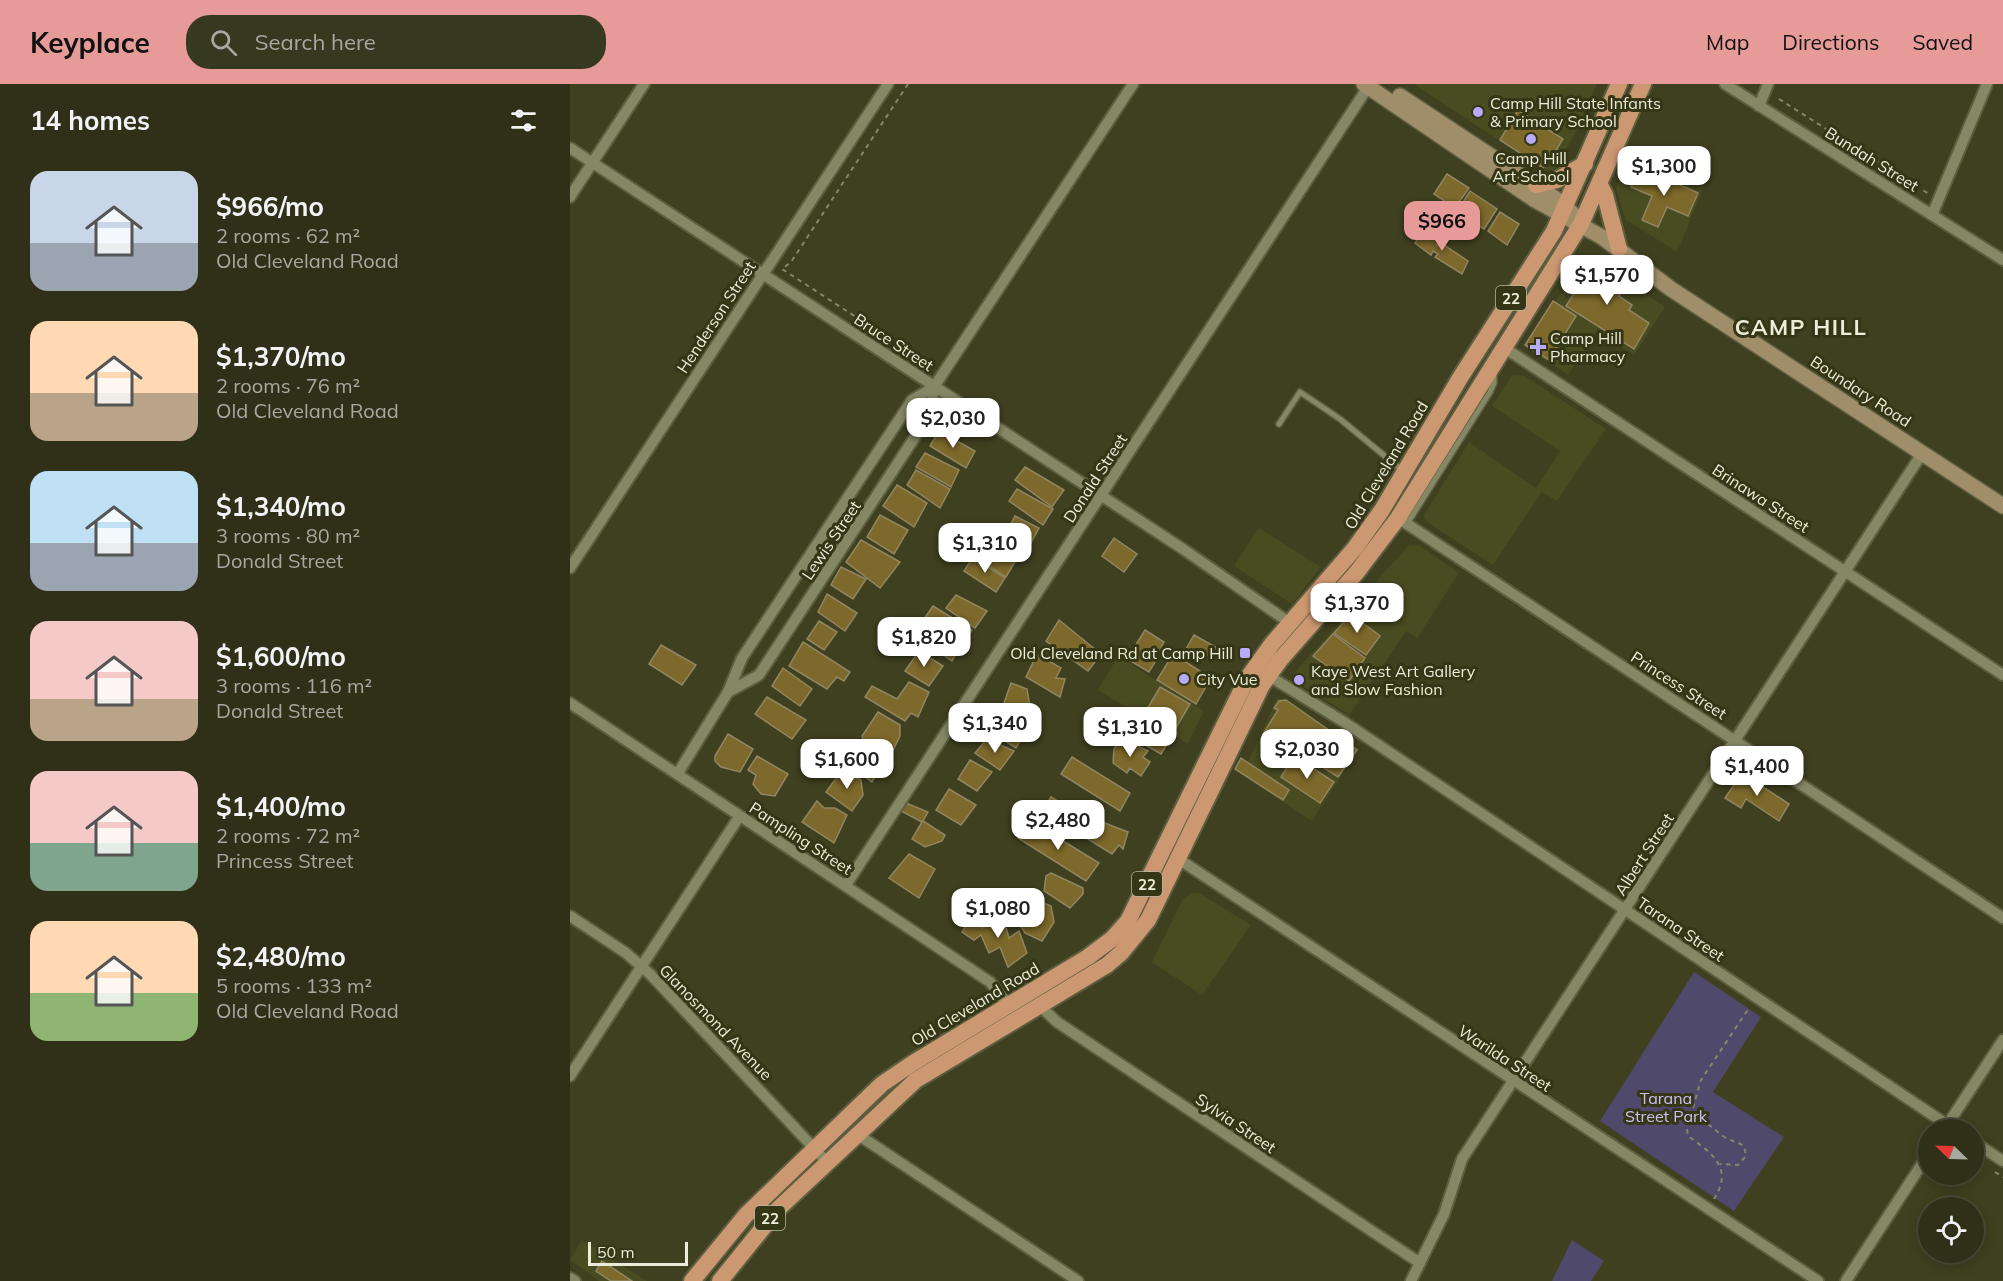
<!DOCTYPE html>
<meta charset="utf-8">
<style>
:root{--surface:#2f3017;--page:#373820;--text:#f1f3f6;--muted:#a7a9a1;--line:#4a4b36;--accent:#e69b98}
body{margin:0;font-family:Mulish,sans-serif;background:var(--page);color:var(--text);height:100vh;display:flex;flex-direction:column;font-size:22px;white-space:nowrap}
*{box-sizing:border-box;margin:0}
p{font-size:20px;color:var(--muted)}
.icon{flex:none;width:33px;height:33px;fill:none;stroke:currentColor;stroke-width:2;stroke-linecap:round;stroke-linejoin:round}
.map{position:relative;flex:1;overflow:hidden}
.sheet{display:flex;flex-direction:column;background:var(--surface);width:570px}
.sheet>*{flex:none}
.needle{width:39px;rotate:293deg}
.tools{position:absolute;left:1348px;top:1035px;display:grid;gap:12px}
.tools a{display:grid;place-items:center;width:66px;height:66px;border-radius:50%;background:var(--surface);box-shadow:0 3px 15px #0003,0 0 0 2px var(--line);font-size:30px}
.scale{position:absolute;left:18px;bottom:15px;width:100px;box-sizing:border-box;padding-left:6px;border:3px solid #ebedd9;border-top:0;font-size:16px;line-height:21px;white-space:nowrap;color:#ebedd9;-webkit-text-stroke:4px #343615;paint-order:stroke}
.price{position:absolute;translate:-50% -51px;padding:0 14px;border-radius:12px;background:#fff;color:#222;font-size:20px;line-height:39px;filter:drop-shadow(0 2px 3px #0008)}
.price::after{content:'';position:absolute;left:50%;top:36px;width:18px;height:14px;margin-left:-9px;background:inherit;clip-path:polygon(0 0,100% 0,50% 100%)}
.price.on{background:var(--accent);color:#111}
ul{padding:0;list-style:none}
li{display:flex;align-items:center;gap:18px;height:150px;padding:0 30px}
li span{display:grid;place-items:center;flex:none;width:168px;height:120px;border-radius:18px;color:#555}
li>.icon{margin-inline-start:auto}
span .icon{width:72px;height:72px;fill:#fffc;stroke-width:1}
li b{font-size:26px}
h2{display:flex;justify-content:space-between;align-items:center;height:72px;padding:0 30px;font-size:26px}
header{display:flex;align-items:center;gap:36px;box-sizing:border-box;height:84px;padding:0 30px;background:var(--accent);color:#111}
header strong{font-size:28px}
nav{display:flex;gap:33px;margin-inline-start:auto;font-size:21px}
.search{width:420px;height:54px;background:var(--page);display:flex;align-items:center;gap:15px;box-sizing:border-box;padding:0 21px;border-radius:24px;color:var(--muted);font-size:22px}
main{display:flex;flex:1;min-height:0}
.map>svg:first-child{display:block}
.built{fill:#494b21;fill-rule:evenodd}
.green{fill:#4f496c}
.building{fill:#7d692b;stroke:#918562;stroke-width:1.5}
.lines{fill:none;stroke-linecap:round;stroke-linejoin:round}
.service-casing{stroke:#5d5e40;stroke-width:8}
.minor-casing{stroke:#5d5e40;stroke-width:14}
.secondary-casing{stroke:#5d5e40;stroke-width:18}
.trunk-casing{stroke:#5d5e40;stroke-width:20}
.path{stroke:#85866a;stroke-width:2;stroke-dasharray:4.5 4.5;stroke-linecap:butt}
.service{stroke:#858864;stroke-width:5}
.minor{stroke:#858864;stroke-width:10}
.secondary{stroke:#9f8e69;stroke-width:15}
.trunk{stroke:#cc9872;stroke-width:16}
.poi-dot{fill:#b8abf7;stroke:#343615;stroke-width:2}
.labels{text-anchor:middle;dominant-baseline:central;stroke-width:6;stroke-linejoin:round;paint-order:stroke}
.shield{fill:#343615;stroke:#b4b69e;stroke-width:1.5}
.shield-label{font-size:15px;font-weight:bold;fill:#ebedd9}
.poi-label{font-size:16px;fill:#ebedd9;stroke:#343615;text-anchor:start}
.street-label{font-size:16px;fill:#ebedd9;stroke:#343615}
.park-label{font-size:16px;fill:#c8c2f3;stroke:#343615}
.district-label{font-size:22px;font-weight:bold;letter-spacing:1.5px;fill:#ebedd9;stroke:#343615}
</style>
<header>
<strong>Keyplace</strong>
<div class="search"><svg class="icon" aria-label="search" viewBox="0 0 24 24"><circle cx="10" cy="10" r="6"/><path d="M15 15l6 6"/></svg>Search here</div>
<nav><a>Map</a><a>Directions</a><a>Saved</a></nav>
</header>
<main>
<section class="sheet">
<h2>14 homes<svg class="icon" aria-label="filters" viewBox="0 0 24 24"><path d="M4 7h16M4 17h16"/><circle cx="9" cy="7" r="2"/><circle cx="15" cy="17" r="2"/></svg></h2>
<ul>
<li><span style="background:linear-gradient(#c9d6e8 60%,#9aa5b1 0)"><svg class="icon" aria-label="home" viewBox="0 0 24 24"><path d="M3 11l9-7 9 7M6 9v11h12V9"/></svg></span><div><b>$966/mo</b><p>2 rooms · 62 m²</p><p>Old Cleveland Road</p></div></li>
<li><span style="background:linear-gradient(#ffd9b3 60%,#b9a48a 0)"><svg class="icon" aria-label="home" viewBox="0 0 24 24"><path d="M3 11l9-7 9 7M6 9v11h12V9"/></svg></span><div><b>$1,370/mo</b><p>2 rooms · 76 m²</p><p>Old Cleveland Road</p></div></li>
<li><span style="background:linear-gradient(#bfe0f5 60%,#9aa5b1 0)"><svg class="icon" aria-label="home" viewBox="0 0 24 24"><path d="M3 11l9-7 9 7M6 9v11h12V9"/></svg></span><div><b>$1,340/mo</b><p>3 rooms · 80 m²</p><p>Donald Street</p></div></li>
<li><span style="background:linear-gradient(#f6c9c9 65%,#b9a48a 0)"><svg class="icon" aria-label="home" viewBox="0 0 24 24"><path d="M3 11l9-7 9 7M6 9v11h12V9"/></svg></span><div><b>$1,600/mo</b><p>3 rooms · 116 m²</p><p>Donald Street</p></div></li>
<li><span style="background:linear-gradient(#f6c9c9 60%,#7fa58c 0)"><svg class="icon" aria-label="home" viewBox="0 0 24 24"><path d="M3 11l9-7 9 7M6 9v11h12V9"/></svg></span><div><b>$1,400/mo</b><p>2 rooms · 72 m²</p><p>Princess Street</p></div></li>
<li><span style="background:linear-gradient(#ffd9b3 60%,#8fb573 0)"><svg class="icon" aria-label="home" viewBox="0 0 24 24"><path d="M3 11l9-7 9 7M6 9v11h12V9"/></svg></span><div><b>$2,480/mo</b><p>5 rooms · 133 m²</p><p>Old Cleveland Road</p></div></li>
</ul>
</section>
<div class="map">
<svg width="1433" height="1197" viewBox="0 0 1433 1197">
<rect width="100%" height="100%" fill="#3f401f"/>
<g class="built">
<polygon points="844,0 1027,0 1007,46 988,81 983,86 974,86"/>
<path d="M 1063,64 L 1134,103 L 1107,168 L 1055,135 L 1046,104 ZM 1068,88 L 1089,97 L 1093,88 L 1101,92 L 1097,123 L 1088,143 L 1072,136 L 1082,112 L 1061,103 Z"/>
<polygon points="1020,172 1095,223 1064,271 1026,247 998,291 956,263 1014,174"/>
<polygon points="942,291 955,292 1036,345 987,417 972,408 923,481 857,438 854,431 899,358 966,404 990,367 922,322"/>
<polygon points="689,444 751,483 722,520 664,482"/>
<polygon points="849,461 889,489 847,554 836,547 779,631 729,599 726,587 838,462"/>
<polygon points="548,572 634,627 618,660 528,606"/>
<polygon points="707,615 715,615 789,665 742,737 672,691"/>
<polygon points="622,809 631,810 681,841 632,911 582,878 612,816"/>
<polygon points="12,1156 77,1197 29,1197 0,1176"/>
</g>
<g class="green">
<polygon points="1124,888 1191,933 1143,1008 1214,1053 1164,1127 1030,1037"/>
<polygon points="1002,1156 1034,1177 1021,1197 982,1197"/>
</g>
<g class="building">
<polygon points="948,26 993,55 986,66 988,66 973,84 930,56"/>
<polygon points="1068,87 1089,97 1093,88 1101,92 1099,96 1128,109 1118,132 1097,123 1088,143 1072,136 1082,112 1061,103"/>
<polygon points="877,90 899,104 885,124 864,110"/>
<polygon points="900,107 927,125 914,145 887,128"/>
<polygon points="930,128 949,140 937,161 918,147"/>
<polygon points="853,146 870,158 867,161 871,164 874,161 898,177 892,190 865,173 868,170 863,167 861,171 845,159"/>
<polygon points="1018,179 1057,201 1049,212 1062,221 1059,226 1079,239 1064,265 996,222 1014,194 1010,191"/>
<polygon points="983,217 1006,232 979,276 955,261"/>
<polygon points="369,347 405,367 396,384 360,362"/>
<polygon points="355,369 389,386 381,403 346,383"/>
<polygon points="455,383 494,406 482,423 445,396"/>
<polygon points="346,386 380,405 370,424 337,401"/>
<polygon points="327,401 357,419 344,443 313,422"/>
<polygon points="447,405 483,425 473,441 439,417"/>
<polygon points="310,431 338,446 324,470 297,453"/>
<polygon points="445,432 469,444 455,470 432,457"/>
<polygon points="544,454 567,470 554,488 532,472"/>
<polygon points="291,456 330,478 310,504 276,478"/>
<polygon points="414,458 446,476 436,493 405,472"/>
<polygon points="403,473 435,494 426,508 394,487"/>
<polygon points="271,483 296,495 283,515 261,501"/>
<polygon points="257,510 287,529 275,547 248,528"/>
<polygon points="386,511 417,527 405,544 376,524"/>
<polygon points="363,522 402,546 394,560 354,535"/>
<polygon points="781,530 810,552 796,571 764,549"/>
<polygon points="489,536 531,570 518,587 476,557"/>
<polygon points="249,537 267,548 254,566 237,555"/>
<polygon points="363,543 392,560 382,577 354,558"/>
<polygon points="575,546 594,558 588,569 582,565 578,573 585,578 579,588 557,575"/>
<polygon points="763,550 795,574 779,597 743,572"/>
<polygon points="624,551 649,565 643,575 637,571 634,576 616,565"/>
<polygon points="233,558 280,588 274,597 267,593 257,605 219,582"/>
<polygon points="91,561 126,581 112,601 79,580"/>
<polygon points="349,567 373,582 359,602 335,587"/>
<polygon points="467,570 491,584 486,594 495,595 490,613 456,593"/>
<polygon points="603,570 641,594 626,620 587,596"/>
<polygon points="213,584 242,605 230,622 202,602"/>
<polygon points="339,598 359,608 348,633 341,629 335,637 295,613 302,602 327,615"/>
<polygon points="441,599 457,605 460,623 453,635 433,622"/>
<polygon points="590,603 620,620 606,644 576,627"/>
<polygon points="197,613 236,636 222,655 185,630"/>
<polygon points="716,616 787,666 768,693 723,664 720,668 693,650 708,626 704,624 709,617"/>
<polygon points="308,628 330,641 330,652 321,670 294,657 292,652"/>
<polygon points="436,635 457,645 446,664 424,650 431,636"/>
<polygon points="573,638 601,654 591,670 568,657 573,648 568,646"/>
<polygon points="158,650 183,665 170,688 151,683 145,677 145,672"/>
<polygon points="417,655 444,667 430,686 405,669"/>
<polygon points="550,656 556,660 558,657 578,667 573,673 580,678 571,692 560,684 557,689 543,679 544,665"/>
<polygon points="286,669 308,681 304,687 307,689 302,698 278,681"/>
<polygon points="187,672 218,690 205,712 191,710 183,700 186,691 178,686"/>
<polygon points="724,672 764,698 750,719 711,693"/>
<polygon points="502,673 560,709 550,727 491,690"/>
<polygon points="671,674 719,706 713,716 665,685"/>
<polygon points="400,676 422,688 407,707 388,695"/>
<polygon points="272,686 291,696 293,711 282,727 256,708"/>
<polygon points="1172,689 1219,720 1209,737 1176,715 1171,724 1155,714"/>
<polygon points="379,705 406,721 391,741 366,726"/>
<polygon points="481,713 504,727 507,725 527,736 558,748 553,765 549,761 542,770 516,754 517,749 474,724"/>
<polygon points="247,717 254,724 265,724 277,731 264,759 232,738"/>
<polygon points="336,719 358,728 353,737 375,751 372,757 355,763 342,755 352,738 331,727"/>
<polygon points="459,736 529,779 516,797 448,754"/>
<polygon points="339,770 365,785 349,814 319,794"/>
<polygon points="481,789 513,804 513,810 500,824 474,807 476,792"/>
<polygon points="402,807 428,822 419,835 396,822"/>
<polygon points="453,810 481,822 484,838 472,857 455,849 442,828"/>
<polygon points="433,832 439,854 449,847 457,869 438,883 430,863 419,869 411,851 404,856 392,848 401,834 412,844"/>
<polygon points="32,1177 62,1197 41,1197 26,1187"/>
</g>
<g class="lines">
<g class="service-casing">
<g id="service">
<polyline points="709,340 730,308 770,335 833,387"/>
<polyline points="837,440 920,308 924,299 924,289"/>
</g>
</g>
<g class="minor-casing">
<g id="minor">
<polyline points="1155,0 1433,176"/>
<polyline points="1189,22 1198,0"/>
<polyline points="0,64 613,465 720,539"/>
<polyline points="0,113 74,0"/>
<polyline points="1362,131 1417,0"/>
<polyline points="933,263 1433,591"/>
<polyline points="828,434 1433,834"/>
<polyline points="0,484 318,0"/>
<polyline points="699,592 774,638 1385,1046"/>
<polyline points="158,608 189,591 360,330 364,303 563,0"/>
<polyline points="0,619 420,898 439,921"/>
<polyline points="108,689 158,608 172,574 342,316 364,303"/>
<polyline points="607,774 1248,1197"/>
<polyline points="276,801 798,3"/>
<polyline points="0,832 56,869 80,890 257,1078"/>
<polyline points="469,921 487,938 850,1179"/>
<polyline points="0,992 169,733"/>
<polyline points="1374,1046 1433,956"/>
<polyline points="287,1050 508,1197"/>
<polyline points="1404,1058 1433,1077"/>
<polyline points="0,1194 5,1197"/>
<polyline points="841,1197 874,1130 892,1075 1353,368"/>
<polyline points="1276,1197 1359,1069"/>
</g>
</g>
<g class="secondary-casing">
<g id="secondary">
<polyline points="794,0 965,116 1032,153 1101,205 1433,422"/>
<polyline points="830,12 986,115 1003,130"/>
</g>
</g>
<g class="trunk-casing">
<g id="trunk">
<polyline points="966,101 987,96 1015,80"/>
<polyline points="1030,101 1035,111 1049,165"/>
<polyline points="122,1197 176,1131 312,1000 343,979 518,873 542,855 558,837 677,595 702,560 785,464 812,426 890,294 984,147 1049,0"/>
<polyline points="150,1197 209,1124 346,996 537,881 551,869 578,836 692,601 710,576 787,488 828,434 1011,140 1073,0"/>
</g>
</g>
<g class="path">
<polyline points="338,0 221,178 212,185 363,283"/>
<polyline points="1209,15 1359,110"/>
<path d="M 1121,1036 C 1137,1034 1144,1047 1156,1054 C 1162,1057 1168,1058 1174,1062 L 1176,1072 L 1168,1081 L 1150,1080"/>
<polyline points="1425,1088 1433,1093"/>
<path d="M 1144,1115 C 1164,1084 1142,1069 1118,1052 L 1117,1045 L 1131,996 L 1179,924"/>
</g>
<use href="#service" class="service"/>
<use href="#minor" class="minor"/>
<use href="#secondary" class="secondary"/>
<use href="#trunk" class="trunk"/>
</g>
<g class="poi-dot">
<circle cx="908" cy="28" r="6"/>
<circle cx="961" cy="55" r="6"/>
<path d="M965 254h6v6h6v6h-6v6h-6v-6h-6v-6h6z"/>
<rect x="669" y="563" width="12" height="12" rx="3"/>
<circle cx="614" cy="595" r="6"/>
<circle cx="729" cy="596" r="6"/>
</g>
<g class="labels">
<g class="shield">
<rect x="926" y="202" width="30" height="24" rx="4.5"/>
<rect x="562" y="788" width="30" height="24" rx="4.5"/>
<rect x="185" y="1122" width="30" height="24" rx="4.5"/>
</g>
<g class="shield-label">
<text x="941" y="214">22</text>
<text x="577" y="800">22</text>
<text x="200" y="1134">22</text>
</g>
<g class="poi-label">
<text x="920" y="19">Camp Hill State Infants<tspan x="920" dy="18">&amp; Primary School</tspan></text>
<text x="961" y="74" text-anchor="middle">Camp Hill<tspan x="961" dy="18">Art School</tspan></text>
<text x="980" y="254">Camp Hill<tspan x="980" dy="18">Pharmacy</tspan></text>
<text x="663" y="569" text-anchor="end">Old Cleveland Rd at Camp Hill</text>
<text x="741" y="587">Kaye West Art Gallery<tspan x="741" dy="18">and Slow Fashion</tspan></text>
<text x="626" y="595">City Vue</text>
</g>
<g class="street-label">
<text transform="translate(1302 75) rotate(32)">Bundah Street</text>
<text transform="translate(146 233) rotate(-57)">Henderson Street</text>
<text transform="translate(324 258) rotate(33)">Bruce Street</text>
<text transform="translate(1291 307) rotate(33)">Boundary Road</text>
<text transform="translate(816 381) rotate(-59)">Old Cleveland Road</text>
<text transform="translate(525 394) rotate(-57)">Donald Street</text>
<text transform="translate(1191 414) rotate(33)">Brinawa Street</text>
<text transform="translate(261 456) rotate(-56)">Lewis Street</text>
<text transform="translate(1109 601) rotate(33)">Princess Street</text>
<text transform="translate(231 754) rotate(33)">Pampling Street</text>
<text transform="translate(1074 770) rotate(-57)">Albert Street</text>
<text transform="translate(1111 845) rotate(34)">Tarana Street</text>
<text transform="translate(405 920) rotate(-31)">Old Cleveland Road</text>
<text transform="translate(146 938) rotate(46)">Glanosmond Avenue</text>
<text transform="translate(935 974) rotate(33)">Warilda Street</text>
<text transform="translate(666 1039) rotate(34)">Sylvia Street</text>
</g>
<g class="park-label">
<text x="1096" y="1014">Tarana<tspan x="1096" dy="18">Street Park</tspan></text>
</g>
<g class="district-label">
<text x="1231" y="243">CAMP HILL</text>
</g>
</g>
</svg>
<div class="tools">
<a><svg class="needle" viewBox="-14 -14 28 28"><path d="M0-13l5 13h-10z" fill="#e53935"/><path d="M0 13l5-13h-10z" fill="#a7a9a1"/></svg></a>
<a><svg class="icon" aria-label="locate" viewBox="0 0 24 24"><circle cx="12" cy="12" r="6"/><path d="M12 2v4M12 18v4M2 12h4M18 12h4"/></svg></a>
</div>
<div class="scale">50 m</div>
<b class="price" style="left:1094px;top:113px">$1,300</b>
<b class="price on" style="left:872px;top:168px">$966</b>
<b class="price" style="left:1037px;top:222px">$1,570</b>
<b class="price" style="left:383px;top:365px">$2,030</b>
<b class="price" style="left:415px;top:490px">$1,310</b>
<b class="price" style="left:787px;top:550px">$1,370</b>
<b class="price" style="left:354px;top:584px">$1,820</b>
<b class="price" style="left:425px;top:670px">$1,340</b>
<b class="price" style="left:560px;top:674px">$1,310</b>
<b class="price" style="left:737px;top:696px">$2,030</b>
<b class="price" style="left:277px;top:706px">$1,600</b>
<b class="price" style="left:1187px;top:713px">$1,400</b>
<b class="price" style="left:488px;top:767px">$2,480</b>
<b class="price" style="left:428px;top:855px">$1,080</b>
</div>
</main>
